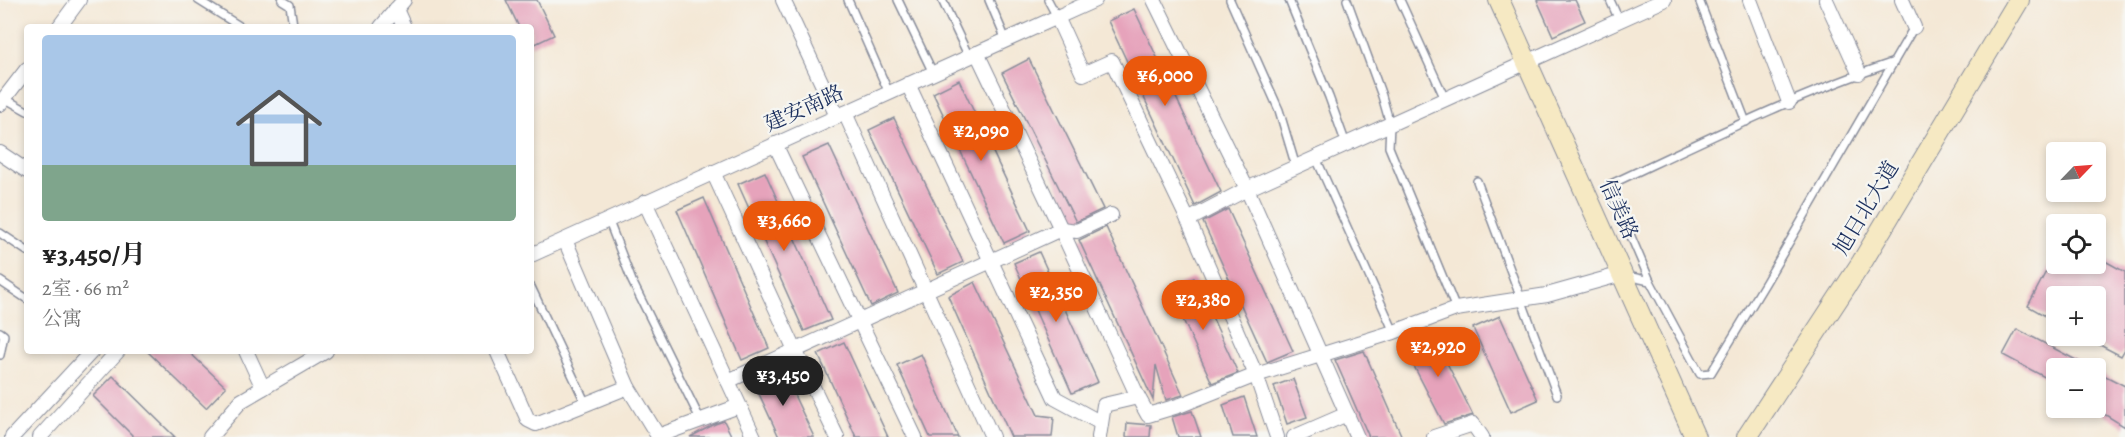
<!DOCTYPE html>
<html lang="zh">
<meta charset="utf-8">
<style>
:root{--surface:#fff;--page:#f6f6f6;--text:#222;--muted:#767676;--line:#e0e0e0;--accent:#ea580c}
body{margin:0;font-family:Alegreya,"Noto Serif SC",serif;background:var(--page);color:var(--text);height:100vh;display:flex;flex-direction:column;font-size:22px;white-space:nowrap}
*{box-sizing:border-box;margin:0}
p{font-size:20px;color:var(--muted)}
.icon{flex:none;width:33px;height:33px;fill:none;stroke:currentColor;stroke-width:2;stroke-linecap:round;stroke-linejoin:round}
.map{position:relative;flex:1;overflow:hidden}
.drawer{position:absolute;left:24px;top:24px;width:510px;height:330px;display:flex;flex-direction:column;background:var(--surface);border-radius:6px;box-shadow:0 3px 9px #0003}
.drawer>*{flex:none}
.needle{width:39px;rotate:65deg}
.controls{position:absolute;left:2046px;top:142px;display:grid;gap:12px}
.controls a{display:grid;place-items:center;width:60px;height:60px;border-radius:6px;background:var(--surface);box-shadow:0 3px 9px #0003;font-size:30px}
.price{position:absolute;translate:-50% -51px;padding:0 14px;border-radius:21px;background:var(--accent);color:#fff;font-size:20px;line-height:39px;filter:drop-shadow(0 2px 3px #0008)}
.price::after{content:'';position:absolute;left:50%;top:36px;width:18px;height:14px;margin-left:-9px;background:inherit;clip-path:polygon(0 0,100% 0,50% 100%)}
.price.current{background:#222;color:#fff}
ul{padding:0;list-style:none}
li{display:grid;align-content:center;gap:12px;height:318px;padding:0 18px}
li+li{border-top:2px solid var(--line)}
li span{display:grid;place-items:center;height:186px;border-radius:6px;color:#555}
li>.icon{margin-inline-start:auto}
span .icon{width:108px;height:108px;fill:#fffc;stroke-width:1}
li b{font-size:26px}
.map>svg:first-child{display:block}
.building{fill:#e6a3bb}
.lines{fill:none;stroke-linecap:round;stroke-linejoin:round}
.lane-casing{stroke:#888c9a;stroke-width:10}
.street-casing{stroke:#888c9a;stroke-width:16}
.secondary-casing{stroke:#888c9a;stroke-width:22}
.lane{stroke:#fff;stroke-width:7}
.street{stroke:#fff;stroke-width:14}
.secondary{stroke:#f6e9c3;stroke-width:20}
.labels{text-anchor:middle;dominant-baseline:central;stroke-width:4.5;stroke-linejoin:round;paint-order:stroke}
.street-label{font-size:21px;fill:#1b2f5e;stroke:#f6f6f2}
</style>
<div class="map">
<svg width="2125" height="437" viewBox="0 0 2125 437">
<rect width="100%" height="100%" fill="#f6f6f2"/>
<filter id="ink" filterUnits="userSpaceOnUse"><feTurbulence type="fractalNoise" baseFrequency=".0167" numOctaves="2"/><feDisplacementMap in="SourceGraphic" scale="12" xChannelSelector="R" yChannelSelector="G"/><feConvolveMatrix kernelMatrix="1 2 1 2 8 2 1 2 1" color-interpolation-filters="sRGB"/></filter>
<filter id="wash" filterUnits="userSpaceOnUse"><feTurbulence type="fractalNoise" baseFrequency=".008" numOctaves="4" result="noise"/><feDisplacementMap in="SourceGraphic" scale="24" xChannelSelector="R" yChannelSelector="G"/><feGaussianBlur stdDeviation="1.35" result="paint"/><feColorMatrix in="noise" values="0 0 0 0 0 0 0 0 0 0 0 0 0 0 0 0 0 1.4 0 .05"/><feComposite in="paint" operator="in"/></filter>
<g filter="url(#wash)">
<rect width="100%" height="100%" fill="#f4e8d6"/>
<g id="blocks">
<g class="building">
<polygon points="506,0 537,0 554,35 531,46 531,27 519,27"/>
<polygon points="1537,0 1575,0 1585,21 1553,36"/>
<polygon points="1134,9 1221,192 1195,206 1108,21"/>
<polygon points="1029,59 1103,209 1076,222 1002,73"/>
<polygon points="959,80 1030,231 1004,243 933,93"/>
<polygon points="894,118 963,262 938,274 869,130"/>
<polygon points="829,145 898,293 871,306 802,157"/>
<polygon points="765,172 831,320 804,331 738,184"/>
<polygon points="704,198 769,348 742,360 677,210"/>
<polygon points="1228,209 1293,351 1267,362 1203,222"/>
<polygon points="1106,227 1158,340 1183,395 1166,400 1156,365 1153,400 1079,240"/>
<polygon points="1039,252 1098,382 1072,393 1014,263"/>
<polygon points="2096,256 2125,272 2125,349 2121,356 2096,343 2096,297 2056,297 2056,322 2028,306 2050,264 2096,264"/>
<polygon points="1194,278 1238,373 1212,383 1169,289"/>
<polygon points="975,282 1038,415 1054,417 1052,437 1011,437 948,296"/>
<polygon points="1500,316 1538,400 1511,412 1473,328"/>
<polygon points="2017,329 2093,369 2056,369 2056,383 2003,355"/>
<polygon points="1431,331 1473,415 1444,424 1403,345"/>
<polygon points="844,342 888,437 856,437 818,354"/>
<polygon points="147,351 188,351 226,387 206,408"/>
<polygon points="1364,351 1402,437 1369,437 1335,360"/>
<polygon points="921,354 958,437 930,437 897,365"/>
<polygon points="782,370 814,437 779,437 754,383"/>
<polygon points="2096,371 2125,386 2125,427 2096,409"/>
<polygon points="113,376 175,437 134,437 93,396"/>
<polygon points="1293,379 1307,417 1287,424 1274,386"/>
<polygon points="1244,397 1257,437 1233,437 1223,405"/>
<polygon points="1192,411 1201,437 1178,437 1172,417"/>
<polygon points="724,421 732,437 690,437 715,424"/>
<polygon points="1127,423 1151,425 1150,437 1126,437"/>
</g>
</g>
</g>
<g filter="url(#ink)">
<use href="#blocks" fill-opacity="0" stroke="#888c9a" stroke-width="1.5"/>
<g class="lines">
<g class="lane-casing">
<g id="lane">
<polyline points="198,0 241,27"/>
<polyline points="282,0 290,5 293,25 291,27"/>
<polyline points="848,0 889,93"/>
<polyline points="898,0 933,73"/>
<polyline points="942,0 969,57"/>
<polyline points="989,0 1006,40"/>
<polyline points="1048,0 1057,17"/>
<polyline points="1230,0 1279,110 1296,167"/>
<polyline points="1289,0 1329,97 1346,144"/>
<polyline points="1347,0 1382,96 1390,124 1389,147 1456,309"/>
<polyline points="1400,0 1445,99"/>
<polyline points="1610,0 1619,20"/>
<polyline points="1699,0 1746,122"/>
<polyline points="4,98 27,111"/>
<polyline points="1316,158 1394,332"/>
<polyline points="1477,181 1557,395"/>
<polyline points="608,219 632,281 701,421"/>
<polyline points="0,233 27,251"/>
<polyline points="1627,276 1650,281 1700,374 1711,373 1766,282 1914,27"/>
<polyline points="0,281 27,299"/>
<path d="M 1650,281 L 1609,185 C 1703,141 1796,95 1894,62"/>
<polyline points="531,287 586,404"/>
<polyline points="0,332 4,335 0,355"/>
</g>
</g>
<g class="street-casing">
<g id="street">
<polyline points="783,0 837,116"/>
<polyline points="1154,0 1247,189 1664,0"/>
<polyline points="1750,0 1789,102"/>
<polyline points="1826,0 1859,73"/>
<polyline points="1902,0 1914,27"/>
<polyline points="396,9 404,27"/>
<polyline points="1057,17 1083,74 1112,61 1188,220 1247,189 1357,437"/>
<polyline points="59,27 79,0"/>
<polyline points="381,27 404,0"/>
<polyline points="908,84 1055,398 1101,423"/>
<polyline points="0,104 27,69"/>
<polyline points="845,113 992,437"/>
<polyline points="775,144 915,437"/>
<polyline points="0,153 27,171"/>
<polyline points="713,172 795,350 837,437"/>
<polyline points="645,202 754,437"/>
<polyline points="1188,220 1256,375 1277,437"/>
<polyline points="565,240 628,387 658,436 739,406"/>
<polyline points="531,255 1095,0"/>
<polyline points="246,351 263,388"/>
<polyline points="497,351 528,420 536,424 628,387"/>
<polyline points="728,381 1061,229 977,53"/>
<polyline points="1138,397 1148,415 1181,405 1256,375 1394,332 1456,309 1547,295 1622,274"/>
<polyline points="12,437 92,351"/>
<polyline points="40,437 118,351"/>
<polyline points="210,437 241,401 326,351"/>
<polyline points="1099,437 1104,405 1138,397 1061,229 1077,231 1111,215"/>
<polyline points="1294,437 1347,414"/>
<polyline points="1434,437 1473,424 1482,437"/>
</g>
</g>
<g class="secondary-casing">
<g id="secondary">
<polyline points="1499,0 1695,437"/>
<polyline points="1747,437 1862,262 2019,0"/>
</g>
</g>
<use href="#lane" class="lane"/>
<use href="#street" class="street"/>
<use href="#secondary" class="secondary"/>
</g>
</g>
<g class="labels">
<g class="street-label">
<text transform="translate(804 108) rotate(-24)">建安南路</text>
<text transform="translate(1866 208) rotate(-59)">旭日北大道</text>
<text transform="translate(1619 209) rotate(66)">信美路</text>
</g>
</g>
</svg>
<div class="controls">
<a><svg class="needle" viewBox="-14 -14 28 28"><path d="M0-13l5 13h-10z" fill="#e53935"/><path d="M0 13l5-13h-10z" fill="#767676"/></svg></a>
<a><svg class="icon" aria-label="locate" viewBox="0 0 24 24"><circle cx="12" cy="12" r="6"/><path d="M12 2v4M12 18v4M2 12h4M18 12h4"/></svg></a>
<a>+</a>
<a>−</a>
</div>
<b class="price" style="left:1165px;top:107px">¥6,000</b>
<b class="price" style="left:981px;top:162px">¥2,090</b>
<b class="price" style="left:784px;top:252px">¥3,660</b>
<b class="price" style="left:1056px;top:323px">¥2,350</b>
<b class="price" style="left:1203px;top:331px">¥2,380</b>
<b class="price" style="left:1438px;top:378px">¥2,920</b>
<b class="price current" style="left:783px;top:407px">¥3,450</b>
<section class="drawer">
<ul>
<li><span style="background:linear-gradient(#a9c7e8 70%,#7fa58c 0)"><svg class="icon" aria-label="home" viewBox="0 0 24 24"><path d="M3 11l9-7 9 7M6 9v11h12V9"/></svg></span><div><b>¥3,450/月</b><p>2室 · 66 m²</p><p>公寓</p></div></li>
</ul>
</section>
</div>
